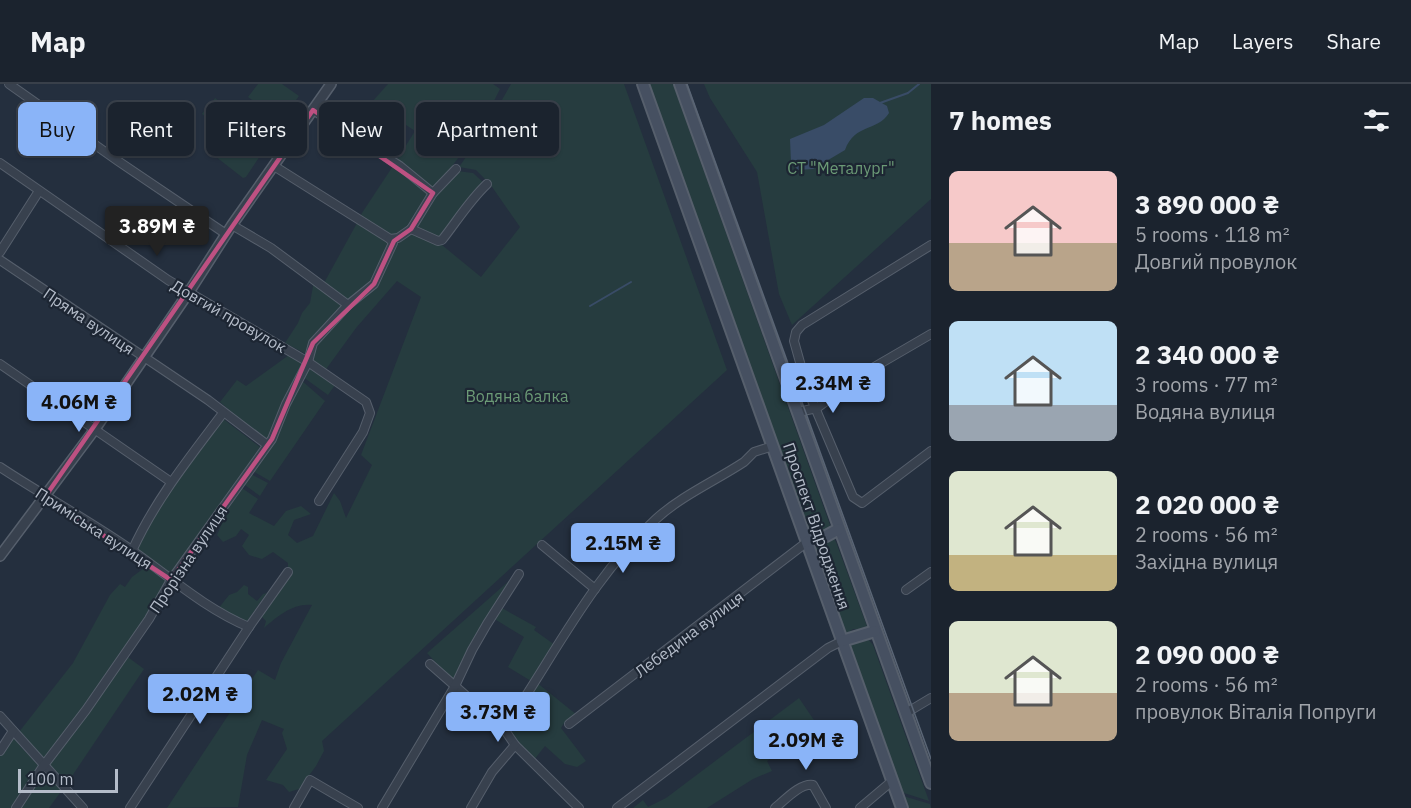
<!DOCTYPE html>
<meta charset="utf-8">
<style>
:root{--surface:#1b232e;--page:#242b36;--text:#f1f3f6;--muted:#a0a4aa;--line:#39404a;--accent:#8ab4f8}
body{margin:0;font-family:"IBM Plex Sans",sans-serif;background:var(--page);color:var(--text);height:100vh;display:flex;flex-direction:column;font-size:22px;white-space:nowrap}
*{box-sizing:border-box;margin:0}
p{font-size:20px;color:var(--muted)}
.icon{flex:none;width:33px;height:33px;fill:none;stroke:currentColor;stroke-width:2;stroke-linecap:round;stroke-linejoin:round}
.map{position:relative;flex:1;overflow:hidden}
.drawer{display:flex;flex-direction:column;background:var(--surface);width:480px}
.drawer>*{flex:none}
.banner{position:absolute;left:18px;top:18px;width:570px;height:54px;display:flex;gap:12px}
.scale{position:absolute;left:18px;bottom:15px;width:100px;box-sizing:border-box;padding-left:6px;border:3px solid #b4bcc9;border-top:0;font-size:16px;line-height:21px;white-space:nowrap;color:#b4bcc9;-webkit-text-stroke:4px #1d2633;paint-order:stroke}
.price{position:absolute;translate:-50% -51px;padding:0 14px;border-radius:6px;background:var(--accent);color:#111;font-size:20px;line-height:39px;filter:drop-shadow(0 2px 3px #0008)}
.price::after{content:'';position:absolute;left:50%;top:36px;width:18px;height:14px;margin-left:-9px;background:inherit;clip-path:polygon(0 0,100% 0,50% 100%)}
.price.on{background:#222;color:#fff}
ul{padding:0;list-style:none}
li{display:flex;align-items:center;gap:18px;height:150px;padding:0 18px}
li span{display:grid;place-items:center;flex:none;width:168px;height:120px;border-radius:9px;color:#555}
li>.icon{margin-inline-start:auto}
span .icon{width:72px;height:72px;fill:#fffc;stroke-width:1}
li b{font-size:26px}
h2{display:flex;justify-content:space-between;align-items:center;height:72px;padding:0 18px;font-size:26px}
.pill{padding:0 21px;border-radius:9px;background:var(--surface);box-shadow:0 2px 4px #0004,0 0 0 2px var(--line);font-size:21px;line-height:54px}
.pill.on{background:var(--accent);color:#111}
header{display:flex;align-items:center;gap:36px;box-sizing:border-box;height:84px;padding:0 30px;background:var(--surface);border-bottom:2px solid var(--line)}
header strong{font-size:28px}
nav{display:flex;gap:33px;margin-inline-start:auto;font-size:21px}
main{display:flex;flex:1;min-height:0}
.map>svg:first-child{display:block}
.green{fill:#263c3f}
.water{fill:#394c67}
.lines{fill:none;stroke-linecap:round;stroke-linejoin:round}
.stream{stroke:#394c67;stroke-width:2}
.minor-casing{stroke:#565f6c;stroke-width:10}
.tertiary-casing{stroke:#565f6c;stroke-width:12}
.secondary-casing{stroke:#565f6c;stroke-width:14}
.minor{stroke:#38414e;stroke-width:8}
.tertiary{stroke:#38414e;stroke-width:9}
.secondary{stroke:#465061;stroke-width:10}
.tram{stroke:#5a6575;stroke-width:1.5}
.marked{fill:none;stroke:#bd5182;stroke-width:4.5;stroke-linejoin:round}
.labels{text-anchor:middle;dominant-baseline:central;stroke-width:4.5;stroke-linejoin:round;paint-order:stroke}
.park-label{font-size:16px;fill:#6b9a76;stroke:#1d2633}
.street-label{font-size:16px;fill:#b4bcc9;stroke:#1d2633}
</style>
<header>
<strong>Map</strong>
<nav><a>Map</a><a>Layers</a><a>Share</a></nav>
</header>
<main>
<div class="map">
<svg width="931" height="724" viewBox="0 0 931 724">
<rect width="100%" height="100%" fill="#242f3e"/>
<g class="green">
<polygon points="258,0 282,0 299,12 281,37 248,13"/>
<path d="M 388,0 L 493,0 L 500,5 C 482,42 460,76 432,105 L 397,76 L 415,47 L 372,18 Z"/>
<path d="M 511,0 L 624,0 L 727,286 L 322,657 L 324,667 L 316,682 L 299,705 L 289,708 L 283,701 L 266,696 L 287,665 L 282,649 L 284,645 L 262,636 L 247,671 L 238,723 L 167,724 L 258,586 L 275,596 L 281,579 L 312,521 C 293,519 278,532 264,544 L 266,537 L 259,530 L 288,488 L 288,479 L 273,468 L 262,475 L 249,471 L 242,462 L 249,451 L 241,445 L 236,452 L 223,458 L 217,451 C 224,435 230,417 239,402 L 258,415 L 249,429 L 274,442 L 286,427 L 301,422 L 311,430 L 294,436 L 288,451 L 297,459 L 313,452 L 334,409 L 340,417 L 346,434 L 372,381 L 361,371 L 421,213 L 397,197 L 356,244 L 324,288 L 310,277 L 315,260 L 347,227 L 377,202 L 396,158 L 411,148 L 442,161 L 481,193 L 520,143 L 490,100 L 476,86 L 459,83 L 485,46 Z"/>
<polygon points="647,0 673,0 830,441 827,448 809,453"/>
<polygon points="704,0 931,0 931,115 792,241 779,210 757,88 710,14"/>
<polygon points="215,14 230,25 225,32 210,21"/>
<polygon points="246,19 251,20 280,42 246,93 243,94 211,69"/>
<polygon points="207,23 223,35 217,42 202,30"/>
<polygon points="393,82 429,110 404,146 398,151 389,153 360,132"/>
<polygon points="457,87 473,89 484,99 467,115 439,154 413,143 433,114"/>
<polygon points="357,139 390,160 372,199 349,217 324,199"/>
<polygon points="312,199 346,222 308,271 285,259 298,239 302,229 310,219 313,202"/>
<polygon points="289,271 305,279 270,353 266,358 220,318 237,296 246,302"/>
<polygon points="310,282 335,301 328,311 303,293"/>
<polygon points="301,296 325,317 270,397 251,386"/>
<polygon points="222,334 260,363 201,452 171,491 138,467 145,443 178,393"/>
<polygon points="249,389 268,399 260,412 242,399"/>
<polygon points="828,454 834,455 836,458 868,545 853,545 844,552 813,463"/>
<polygon points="147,482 168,494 145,534 45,676 19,648 73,579 110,511 120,500 125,503 132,493"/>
<polygon points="511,495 479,546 454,598 427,569"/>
<polygon points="244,501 248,503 248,510 257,517 263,510 267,509 245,540 218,525 229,511 237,508"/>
<polygon points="500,523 536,543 534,546 555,561 531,597 508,583 524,553 493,534"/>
<path d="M 863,555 L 868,555 L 873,561 L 929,717 L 901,708 L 849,569 C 850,559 855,558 863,555 Z"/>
<polygon points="125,571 144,585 68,698 47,680"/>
<polygon points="536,598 577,631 564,639 561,644 586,677 577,683 565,680 545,662 534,676 516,660 506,644"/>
<polygon points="799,614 818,642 767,677 772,687 753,695 707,724 633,724 643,716 648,723 666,714"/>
<polygon points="13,651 20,662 62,706 49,724 0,724 0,671"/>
<polygon points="903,712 930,720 931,724 907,724"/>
</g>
<path class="water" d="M 864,14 L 873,14 L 887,22 L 889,29 C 877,48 855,39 845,66 L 813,85 L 798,86 L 791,79 L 790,55 L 824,41 Z"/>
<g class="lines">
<g class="stream">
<polyline points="880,19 908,9 919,0"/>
<polyline points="590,222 631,198"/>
</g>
<g class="minor-casing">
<g id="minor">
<polyline points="9,0 118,77 226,150"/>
<polyline points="313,26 400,82 433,109"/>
<polyline points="0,79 168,196 308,278 366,318 370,329 363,348 319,417"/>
<polyline points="274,82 390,155"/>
<polyline points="232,141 271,164 348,221"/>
<path d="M 411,145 L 438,157 L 442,156 C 457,137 469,117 487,100"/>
<polyline points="931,161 802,241 796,248 794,257 808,307 853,413 862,419 931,367"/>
<polyline points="0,168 39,107"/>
<polyline points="0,176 208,316 266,360"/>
<polyline points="0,280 171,398"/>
<polyline points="798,328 817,324 864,289 931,250"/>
<path d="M 0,383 C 44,412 90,437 133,467 C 171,494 206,525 249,543"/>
<polyline points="542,461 595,505"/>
<path d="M 132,467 C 155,416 190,373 223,329"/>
<polyline points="906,506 931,488"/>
<polyline points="430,580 504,645 515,661 579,724"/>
<polyline points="906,629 931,614"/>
<polyline points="0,632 83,724"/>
<polyline points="569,640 807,458"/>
<path d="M 504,645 C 553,574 591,494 656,435 C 681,412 715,397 744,378 L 754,368 L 773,362"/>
<polyline points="0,667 13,647"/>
<polyline points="16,724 44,681 86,626 149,535 171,496 272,355 286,320 308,278 313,259 348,221 374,200 393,159 390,155 398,154 411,145 433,109 456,85"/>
<polyline points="130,724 249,543 288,488"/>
<polyline points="294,724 310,696 358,724"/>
<polyline points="382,724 455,602 472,566 487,540 519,490"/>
<polyline points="471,724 492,688 515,661"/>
<polyline points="617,724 828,564 842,557"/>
<path d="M 775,724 C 785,716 800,699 813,701 L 826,724"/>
<polyline points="860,724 892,697"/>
</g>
</g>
<g class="tertiary-casing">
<polyline id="tertiary" points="0,472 95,345 189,208 232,141 331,0"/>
</g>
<g class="secondary-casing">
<g id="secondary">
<polyline points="643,0 902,724"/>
<polyline points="680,0 931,699"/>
<polyline points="807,458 826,452 839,445"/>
<polyline points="842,557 875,547"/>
</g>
</g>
<use href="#minor" class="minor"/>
<use href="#tertiary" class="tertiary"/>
<use href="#secondary" class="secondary"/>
<polyline class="tram" points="687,0 931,675"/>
</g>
<path class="marked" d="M 313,26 L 433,109 L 411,145 L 394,157 L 374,200 L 313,259 L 272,355 L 171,496 L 45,413 Z"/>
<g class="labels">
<g class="park-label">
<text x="841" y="84">СТ "Металург"</text>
<text x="517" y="312">Водяна балка</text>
</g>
<g class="street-label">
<text transform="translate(229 232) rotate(30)">Довгий провулок</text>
<text transform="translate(89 237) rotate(34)">Пряма вулиця</text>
<text transform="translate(817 442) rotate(71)">Проспект Відродження</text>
<text transform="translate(94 444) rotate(33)">Приміська вулиця</text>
<text transform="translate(188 475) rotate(-56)">Прорізна вулиця</text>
<text transform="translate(689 550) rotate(-37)">Лебедина вулиця</text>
</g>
</g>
</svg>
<div class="scale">100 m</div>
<b class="price on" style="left:157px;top:173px">3.89M ₴</b>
<b class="price" style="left:833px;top:330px">2.34M ₴</b>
<b class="price" style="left:79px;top:349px">4.06M ₴</b>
<b class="price" style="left:623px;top:490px">2.15M ₴</b>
<b class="price" style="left:200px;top:641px">2.02M ₴</b>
<b class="price" style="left:498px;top:659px">3.73M ₴</b>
<b class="price" style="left:806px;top:687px">2.09M ₴</b>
<div class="banner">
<a class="pill on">Buy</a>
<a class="pill">Rent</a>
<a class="pill">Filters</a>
<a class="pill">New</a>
<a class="pill">Apartment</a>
</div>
</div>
<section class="drawer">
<h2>7 homes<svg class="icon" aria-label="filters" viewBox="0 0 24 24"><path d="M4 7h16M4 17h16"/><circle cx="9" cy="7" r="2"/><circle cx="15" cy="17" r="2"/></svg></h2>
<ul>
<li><span style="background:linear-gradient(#f6c9c9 60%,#b9a48a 0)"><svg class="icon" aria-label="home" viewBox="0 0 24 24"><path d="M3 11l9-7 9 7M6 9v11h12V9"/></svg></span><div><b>3 890 000 ₴</b><p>5 rooms · 118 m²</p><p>Довгий провулок</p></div></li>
<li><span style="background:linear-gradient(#bfe0f5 70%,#9aa5b1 0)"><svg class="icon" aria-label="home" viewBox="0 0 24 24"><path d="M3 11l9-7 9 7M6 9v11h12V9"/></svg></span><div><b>2 340 000 ₴</b><p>3 rooms · 77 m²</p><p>Водяна вулиця</p></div></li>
<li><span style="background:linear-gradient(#dfe7d0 70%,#c2b280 0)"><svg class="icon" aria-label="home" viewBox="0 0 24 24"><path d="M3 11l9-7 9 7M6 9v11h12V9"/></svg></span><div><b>2 020 000 ₴</b><p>2 rooms · 56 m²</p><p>Західна вулиця</p></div></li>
<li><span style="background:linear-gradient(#dfe7d0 60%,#b9a48a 0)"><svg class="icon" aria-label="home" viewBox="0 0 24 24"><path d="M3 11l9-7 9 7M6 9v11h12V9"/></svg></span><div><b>2 090 000 ₴</b><p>2 rooms · 56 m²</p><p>провулок Віталія Попруги</p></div></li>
</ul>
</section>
</main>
